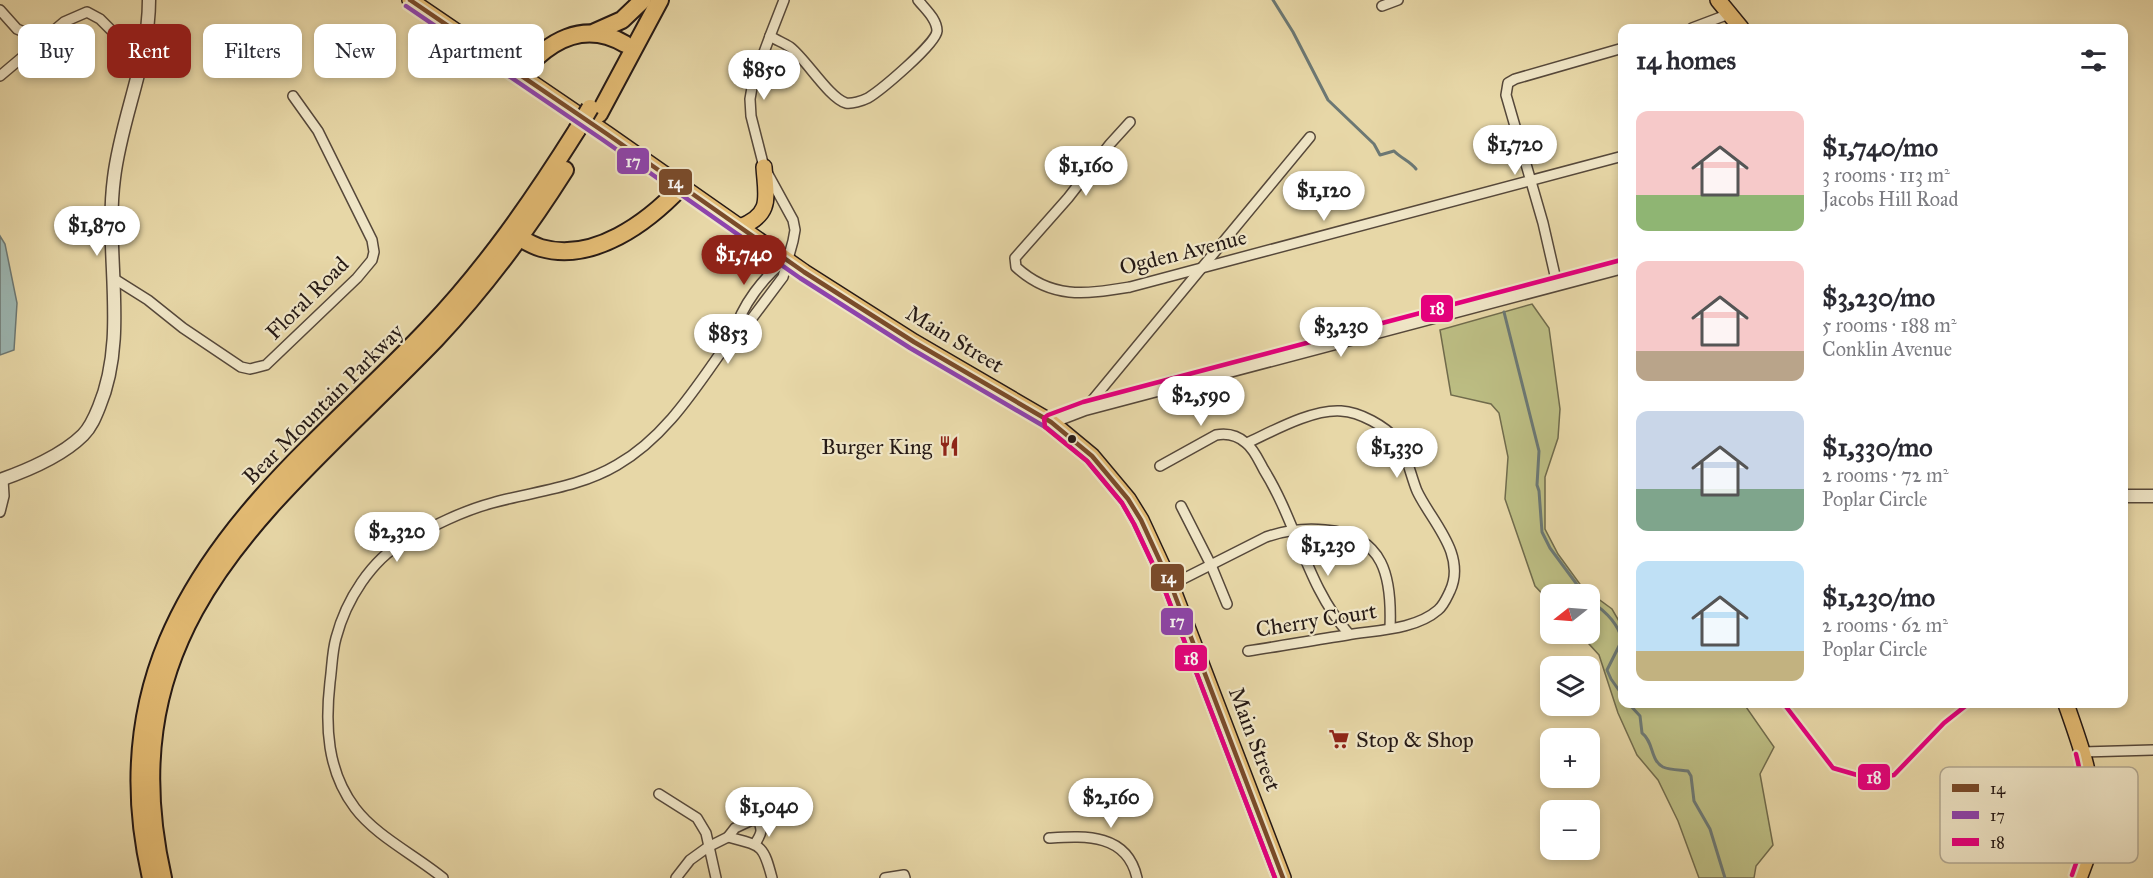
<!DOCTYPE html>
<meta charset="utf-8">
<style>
:root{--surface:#fff;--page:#f7f7f7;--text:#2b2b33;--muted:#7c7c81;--accent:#8f2418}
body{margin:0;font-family:"IM FELL Great Primer",serif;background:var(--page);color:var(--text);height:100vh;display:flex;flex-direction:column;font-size:22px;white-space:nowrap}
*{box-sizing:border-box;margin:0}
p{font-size:20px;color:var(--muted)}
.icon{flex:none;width:33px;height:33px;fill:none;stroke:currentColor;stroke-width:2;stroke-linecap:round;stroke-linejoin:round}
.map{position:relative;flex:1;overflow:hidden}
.side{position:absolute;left:1618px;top:24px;width:510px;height:684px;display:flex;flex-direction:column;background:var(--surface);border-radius:12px;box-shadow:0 3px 9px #0003}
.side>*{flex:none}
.top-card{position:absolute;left:18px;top:24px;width:570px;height:54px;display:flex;gap:12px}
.needle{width:39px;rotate:253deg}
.tools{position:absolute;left:1540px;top:584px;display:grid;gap:12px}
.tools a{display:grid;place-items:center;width:60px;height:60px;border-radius:12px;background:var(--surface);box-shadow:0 3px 9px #0003;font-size:30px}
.price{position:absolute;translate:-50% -51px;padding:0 14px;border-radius:21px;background:#fff;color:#222;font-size:20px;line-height:39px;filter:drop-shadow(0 2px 3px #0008)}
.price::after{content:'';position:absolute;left:50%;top:36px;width:18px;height:14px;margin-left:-9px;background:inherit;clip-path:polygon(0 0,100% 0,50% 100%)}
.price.selected{background:var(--accent);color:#fff}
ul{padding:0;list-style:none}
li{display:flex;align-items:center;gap:18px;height:150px;padding:0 18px}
li span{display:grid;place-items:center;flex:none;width:168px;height:120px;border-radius:12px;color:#555}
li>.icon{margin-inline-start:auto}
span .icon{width:72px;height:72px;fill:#fffc;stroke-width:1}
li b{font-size:26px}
h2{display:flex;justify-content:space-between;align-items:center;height:72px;padding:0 18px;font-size:26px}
.pill{padding:0 21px;border-radius:12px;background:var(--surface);box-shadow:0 3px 9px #0003;font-size:21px;line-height:54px}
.pill.selected{background:var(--accent);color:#fff}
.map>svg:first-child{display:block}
.green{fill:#bcbd83;stroke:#706b4c;stroke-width:1.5}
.water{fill:#9cb7b3;stroke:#6c7874;stroke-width:1.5}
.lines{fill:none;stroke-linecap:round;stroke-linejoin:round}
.stream{stroke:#6c7874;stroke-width:3}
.minor-casing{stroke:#56483a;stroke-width:12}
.tertiary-casing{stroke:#56483a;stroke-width:15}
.primary-casing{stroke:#251915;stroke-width:18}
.trunk-casing{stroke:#251915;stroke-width:20}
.minor{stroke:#efe5c6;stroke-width:9}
.tertiary{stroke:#efe5c6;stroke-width:12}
.primary{stroke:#e4bc74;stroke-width:15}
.trunk{stroke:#e4bc74;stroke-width:16}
.trunk-bridge-casing{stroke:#251915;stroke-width:20;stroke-linecap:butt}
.trunk-bridge{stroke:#e4bc74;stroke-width:16}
.bus-1-casing{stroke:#efe5c6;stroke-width:9}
.bus-2-casing{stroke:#efe5c6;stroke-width:9}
.bus-3-casing{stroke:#efe5c6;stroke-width:9}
.bus-1{stroke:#7a4b2a;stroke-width:4.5}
.bus-2{stroke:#8e44ad;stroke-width:4.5}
.bus-3{stroke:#e5007d;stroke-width:4.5}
.bus-dot{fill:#251915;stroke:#efe5c6;stroke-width:2}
.labels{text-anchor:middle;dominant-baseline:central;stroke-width:4.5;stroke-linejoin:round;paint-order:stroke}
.street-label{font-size:22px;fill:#251915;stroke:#efe5c6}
.poi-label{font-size:22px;fill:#251915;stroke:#efe5c6;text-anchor:end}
.key{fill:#efe5c6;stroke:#b2a891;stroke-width:1.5}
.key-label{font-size:16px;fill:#251915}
.line-badge{stroke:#efe5c6;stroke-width:2}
.badge-label{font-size:16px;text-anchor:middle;font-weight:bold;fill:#fff}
</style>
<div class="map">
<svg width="2153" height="878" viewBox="0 0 2153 878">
<rect width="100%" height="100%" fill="#e7d7a7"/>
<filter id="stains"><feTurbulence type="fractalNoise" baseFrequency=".00333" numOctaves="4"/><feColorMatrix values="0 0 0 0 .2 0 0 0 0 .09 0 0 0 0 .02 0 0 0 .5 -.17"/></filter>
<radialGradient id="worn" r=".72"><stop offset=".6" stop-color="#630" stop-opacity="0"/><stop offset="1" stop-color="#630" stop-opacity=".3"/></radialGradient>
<polygon class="green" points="1532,304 1549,328 1560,409 1558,438 1545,477 1545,529 1558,554 1582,587 1612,609 1623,628 1623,704 1744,704 1774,747 1760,774 1773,845 1756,866 1754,878 1699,878 1678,821 1658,780 1637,755 1618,713 1599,655 1579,633 1590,633 1590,594 1551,594 1551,603 1535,586 1505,499 1508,457 1499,413 1491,404 1451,395 1440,330"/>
<polygon class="water" points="0,236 5,244 17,303 14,350 0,355"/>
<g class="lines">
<g class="stream">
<path d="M 1273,0 L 1293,32 L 1328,100 L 1374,144 L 1380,155 L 1394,151 C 1402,159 1410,161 1416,169"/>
<polyline points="1504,312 1539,451 1537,485 1539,491 1542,532 1550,548 1584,594"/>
<path d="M 1590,601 C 1604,610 1618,623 1622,640 L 1607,670 L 1611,679 L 1623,696"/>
<path d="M 1629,704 L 1640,716 L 1642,733 C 1654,742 1650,760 1663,767 C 1669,770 1681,770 1688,771 L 1691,776 L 1694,801 L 1710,829 L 1725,878"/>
</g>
<g class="minor-casing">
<g id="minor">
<path d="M 784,0 L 770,36 C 776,40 784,43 790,47 C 806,59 829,98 846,103 C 852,104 862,101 868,98 C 881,90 936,44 937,31 C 937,19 925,9 918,0"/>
<polyline points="1382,6 1398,0"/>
<polyline points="0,10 17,29 43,40"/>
<polyline points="1692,28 1729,14"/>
<polyline points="0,76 64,22 87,12 100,19 141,60"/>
<path d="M 1130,122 L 1110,144 L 1068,198 L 1015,258 L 1016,267 C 1052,300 1086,294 1130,287 L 1623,156"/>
<polyline points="113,278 148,300 183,328 241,367 250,369 266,365 357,278 372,260 374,252 372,240 318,131 293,96"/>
<polyline points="1557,284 1543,223 1506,95 1508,83 1515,79 1623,48"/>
<path d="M 734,334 C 741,306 764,276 787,259"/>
<polyline points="1085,409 1310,137"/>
<path d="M 1247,443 C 1273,431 1312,409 1341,411 C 1360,412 1385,426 1397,440 C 1406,451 1411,477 1417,491 C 1431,521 1467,554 1450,591 C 1447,597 1444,605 1438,610 C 1415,630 1376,630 1347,635 C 1314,640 1281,646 1248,651"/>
<path d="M 1160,466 L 1216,435 C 1227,433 1237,435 1246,443 C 1254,449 1259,461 1264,470 C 1297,523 1307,587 1349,634"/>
<polyline points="1181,506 1211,565 1227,604"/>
<polyline points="0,512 4,496 3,479"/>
<path d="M 1171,585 L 1266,537 C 1286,530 1304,528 1325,530 C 1385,535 1392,578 1390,628"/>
<polyline points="2083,752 2153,750"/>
<polyline points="659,794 697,818 706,833 716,878"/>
<path d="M 728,837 C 762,846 763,844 772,878"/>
<path d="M 1049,838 C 1085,836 1127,833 1137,878"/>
<path d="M 443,878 C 415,855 376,836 355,808 C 327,771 325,726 330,682 C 332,668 332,652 336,638 C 346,600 371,560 405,541 C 433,526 462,511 492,503 C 535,491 578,488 617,465 C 669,435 699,382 734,334 L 747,325 L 783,277 L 793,241 L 795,230 L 793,220 L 764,167 L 751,116 L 750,99 L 753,82 L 770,36"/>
<path d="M 676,878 L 690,860 L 708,847 L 728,837 L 735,828 L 752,820 L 758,821 C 764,831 760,835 755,844"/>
<polyline points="885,878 904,875 905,878"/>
</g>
</g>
<g class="tertiary-casing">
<g id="tertiary">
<polyline points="1051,422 1085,409 1623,267"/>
<path d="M 0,480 C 26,471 63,455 83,435 C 91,427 95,417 99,407 C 129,335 104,254 114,178 C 121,118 149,61 149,0"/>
<polyline points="2124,496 2153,496"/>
</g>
</g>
<g class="primary-casing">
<g id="primary">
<polyline points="410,0 607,134 804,272 914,342 1051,422 1092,456 1128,499 1141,520 1171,585 1283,878"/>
<polyline points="1718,0 1741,28"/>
<path d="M 740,227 C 773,214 766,197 764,167"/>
<path d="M 2066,704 C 2087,764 2107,816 2079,878"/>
</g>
</g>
<g class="trunk-casing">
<g id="trunk">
<polyline points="595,32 622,20 643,0"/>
<path d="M 520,75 C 547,42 583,19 625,44"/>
<polyline points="599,114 660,0"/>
<path d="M 520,238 C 527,242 534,246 541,248 C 594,263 648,222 681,187"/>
<path d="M 151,878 C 109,697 184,571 309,447 C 349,407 390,369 428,329 C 486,268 533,200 577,130"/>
<path d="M 163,878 C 104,618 277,504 436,339 C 485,287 527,230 565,170"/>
</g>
</g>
<use href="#minor" class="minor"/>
<use href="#tertiary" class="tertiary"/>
<use href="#primary" class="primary"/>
<use href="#trunk" class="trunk"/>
<g class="trunk-bridge-casing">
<polyline id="trunk-bridge" points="577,130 590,108"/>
</g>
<use href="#trunk-bridge" class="trunk-bridge"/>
<g class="bus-1-casing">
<polyline id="bus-1" points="410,0 607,134 804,272 914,342 1051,422 1092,456 1128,499 1141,520 1171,585 1283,878"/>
</g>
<g class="bus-2-casing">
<polyline id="bus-2" points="406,6 603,140 800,278 910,348 1047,428 1087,461 1122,503 1134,524 1164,588 1275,878"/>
</g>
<g class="bus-3-casing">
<g id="bus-3">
<polyline points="1784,704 1833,768 1864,777 1882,777 1894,775 1944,723 1968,704"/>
<path d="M 2072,875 C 2089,831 2087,799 2076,754"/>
<polyline points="1275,878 1164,588 1134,524 1122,503 1087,461 1045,427 1044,418 1048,415 1083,402 1621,260"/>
</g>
</g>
<use href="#bus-1" class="bus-1"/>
<use href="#bus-2" class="bus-2"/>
<use href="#bus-3" class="bus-3"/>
</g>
<defs>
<g id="restaurant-bare" transform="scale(1.62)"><path d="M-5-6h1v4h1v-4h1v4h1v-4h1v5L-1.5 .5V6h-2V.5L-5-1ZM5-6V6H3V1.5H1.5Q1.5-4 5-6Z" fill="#8f2418" stroke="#efe5c6" stroke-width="2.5" paint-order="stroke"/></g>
<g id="supermarket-bare" transform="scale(1.62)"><path d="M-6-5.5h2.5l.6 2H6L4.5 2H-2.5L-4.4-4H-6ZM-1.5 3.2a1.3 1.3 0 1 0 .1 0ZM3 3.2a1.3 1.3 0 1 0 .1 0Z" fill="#8f2418" stroke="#efe5c6" stroke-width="2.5" paint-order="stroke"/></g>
</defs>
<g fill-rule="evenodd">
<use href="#restaurant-bare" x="949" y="446"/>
<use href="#supermarket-bare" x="1339" y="739"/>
</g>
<circle class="bus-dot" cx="1072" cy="439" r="5"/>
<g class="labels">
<g class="street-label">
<text transform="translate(1183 252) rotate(-14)">Ogden Avenue</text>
<text transform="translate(307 298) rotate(-45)">Floral Road</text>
<text transform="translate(955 339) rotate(31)">Main Street</text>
<text transform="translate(323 404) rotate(-45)">Bear Mountain Parkway</text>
<text transform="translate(1316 620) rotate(-9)">Cherry Court</text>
<text transform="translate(1255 739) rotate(69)">Main Street</text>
</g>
<g class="poi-label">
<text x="932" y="446">Burger King</text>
<text x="1356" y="739" text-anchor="start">Stop &amp; Shop</text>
</g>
</g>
<rect x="1940" y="767" width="198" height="96" rx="9" class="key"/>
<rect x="1952" y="784" width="27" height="8" fill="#7a4b2a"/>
<rect x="1952" y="811" width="27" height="8" fill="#8e44ad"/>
<rect x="1952" y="838" width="27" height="8" fill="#e5007d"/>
<g class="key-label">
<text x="1990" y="794">14</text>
<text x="1990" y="821">17</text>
<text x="1990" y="848">18</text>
</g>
<g class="line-badge">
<rect x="616" y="147" width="34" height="28" rx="6" fill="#8e44ad"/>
<rect x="658" y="168" width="35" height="28" rx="6" fill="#7a4b2a"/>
<rect x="1420" y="294" width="34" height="29" rx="6" fill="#e5007d"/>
<rect x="1150" y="563" width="35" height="29" rx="6" fill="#7a4b2a"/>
<rect x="1160" y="607" width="34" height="29" rx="6" fill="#8e44ad"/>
<rect x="1174" y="644" width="34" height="28" rx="6" fill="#e5007d"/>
<rect x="1857" y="763" width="34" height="28" rx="6" fill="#e5007d"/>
</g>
<g class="badge-label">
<text x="633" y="167">17</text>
<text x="675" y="188">14</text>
<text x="1437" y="314">18</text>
<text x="1168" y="583">14</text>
<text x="1177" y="627">17</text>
<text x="1191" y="664">18</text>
<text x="1874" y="783">18</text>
</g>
<rect width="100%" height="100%" filter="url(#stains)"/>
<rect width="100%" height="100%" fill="url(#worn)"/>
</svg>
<div class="tools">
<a><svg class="needle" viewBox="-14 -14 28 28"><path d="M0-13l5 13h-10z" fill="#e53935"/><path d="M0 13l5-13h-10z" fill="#7c7c81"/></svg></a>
<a><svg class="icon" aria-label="layers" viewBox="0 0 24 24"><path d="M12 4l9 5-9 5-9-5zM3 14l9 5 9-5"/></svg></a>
<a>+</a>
<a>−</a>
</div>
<b class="price" style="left:764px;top:101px">$850</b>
<b class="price" style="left:1515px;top:176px">$1,720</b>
<b class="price" style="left:1086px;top:197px">$1,160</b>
<b class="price" style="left:1324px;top:222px">$1,120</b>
<b class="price" style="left:97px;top:257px">$1,870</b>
<b class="price selected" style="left:744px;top:286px">$1,740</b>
<b class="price" style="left:1341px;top:358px">$3,230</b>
<b class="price" style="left:728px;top:365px">$853</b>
<b class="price" style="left:1201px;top:427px">$2,590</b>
<b class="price" style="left:1397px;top:479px">$1,330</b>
<b class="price" style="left:397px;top:563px">$2,320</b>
<b class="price" style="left:1328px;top:577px">$1,230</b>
<b class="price" style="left:1111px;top:829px">$2,160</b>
<b class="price" style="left:769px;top:838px">$1,040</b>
<div class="top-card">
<a class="pill">Buy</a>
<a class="pill selected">Rent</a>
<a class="pill">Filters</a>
<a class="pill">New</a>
<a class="pill">Apartment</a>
</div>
<section class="side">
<h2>14 homes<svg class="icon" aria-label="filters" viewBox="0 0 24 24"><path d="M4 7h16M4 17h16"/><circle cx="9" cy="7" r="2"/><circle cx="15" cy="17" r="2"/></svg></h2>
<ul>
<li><span style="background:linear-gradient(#f6c9c9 70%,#8fb573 0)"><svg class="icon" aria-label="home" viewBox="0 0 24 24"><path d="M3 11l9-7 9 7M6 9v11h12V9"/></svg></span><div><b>$1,740/mo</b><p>3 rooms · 113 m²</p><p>Jacobs Hill Road</p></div></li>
<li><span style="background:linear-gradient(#f6c9c9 75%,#b9a48a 0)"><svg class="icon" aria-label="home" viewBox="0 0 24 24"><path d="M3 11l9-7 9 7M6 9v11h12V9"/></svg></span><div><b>$3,230/mo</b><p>5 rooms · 188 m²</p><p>Conklin Avenue</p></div></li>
<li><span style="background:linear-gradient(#c9d6e8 65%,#7fa58c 0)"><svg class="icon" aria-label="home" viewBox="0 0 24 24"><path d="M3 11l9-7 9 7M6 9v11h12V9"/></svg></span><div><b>$1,330/mo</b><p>2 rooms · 72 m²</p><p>Poplar Circle</p></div></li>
<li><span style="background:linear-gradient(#bfe0f5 75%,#c2b280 0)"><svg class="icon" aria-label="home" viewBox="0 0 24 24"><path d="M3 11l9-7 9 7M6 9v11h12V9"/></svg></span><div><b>$1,230/mo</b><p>2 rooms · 62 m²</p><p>Poplar Circle</p></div></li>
</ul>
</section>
</div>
